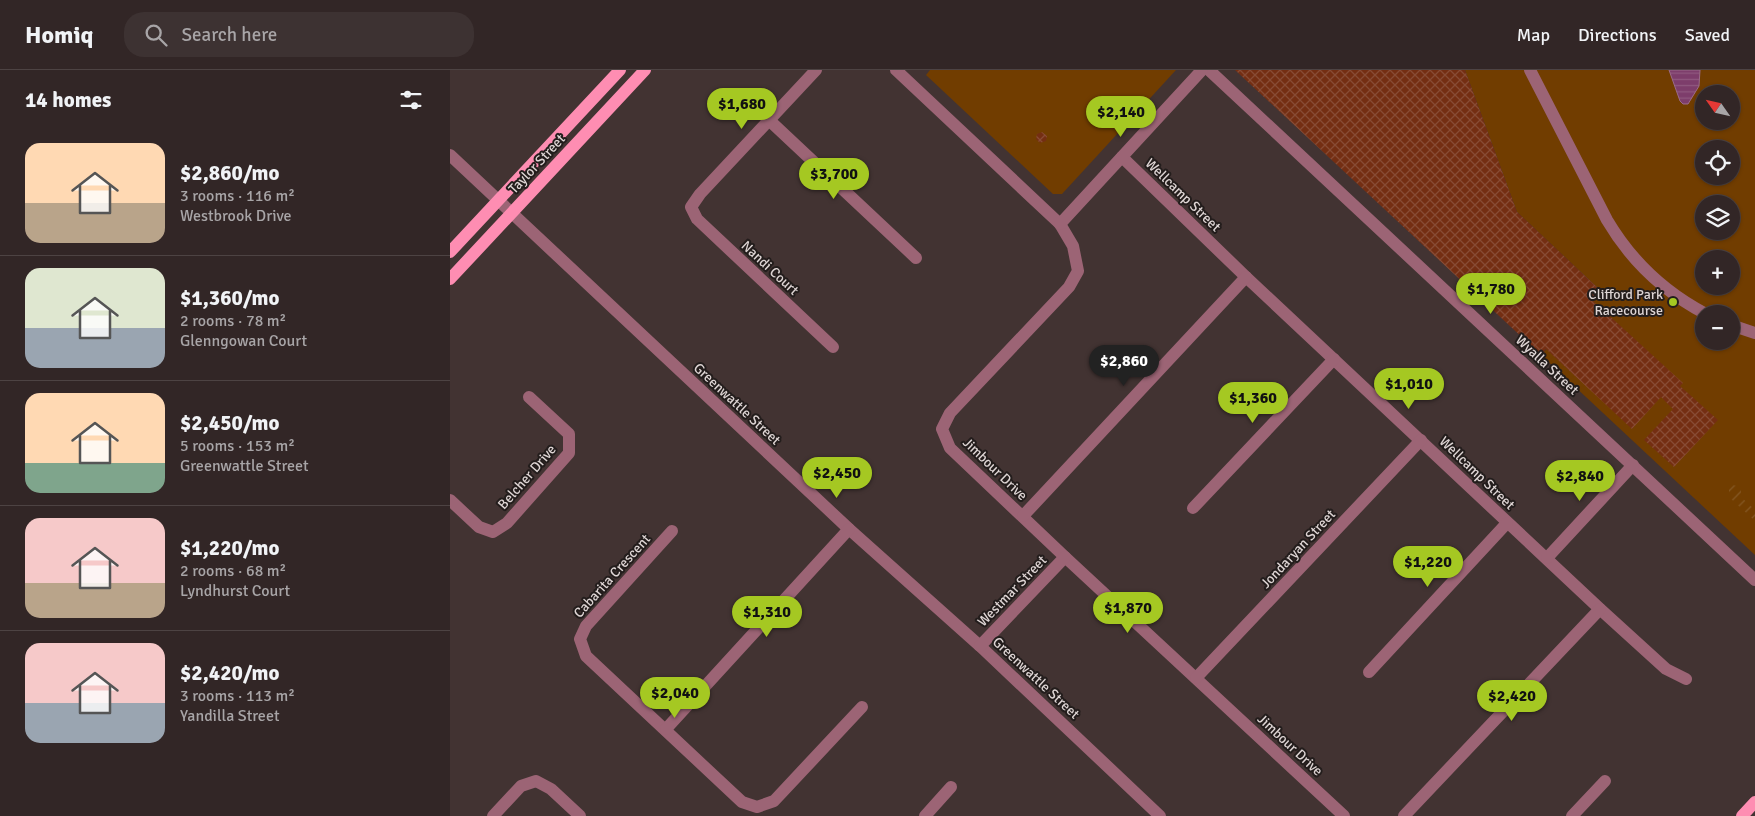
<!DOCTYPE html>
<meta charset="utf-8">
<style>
:root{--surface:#322626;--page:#3d3232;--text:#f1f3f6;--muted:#a8a5a7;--line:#4d4343;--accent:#a5c822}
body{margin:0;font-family:Signika,sans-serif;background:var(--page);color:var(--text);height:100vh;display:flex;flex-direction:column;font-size:19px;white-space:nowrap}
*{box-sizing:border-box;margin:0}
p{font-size:16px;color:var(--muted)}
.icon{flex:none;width:28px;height:28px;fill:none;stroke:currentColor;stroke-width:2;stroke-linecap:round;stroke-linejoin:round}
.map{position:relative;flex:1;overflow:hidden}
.sheet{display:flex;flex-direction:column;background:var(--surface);width:450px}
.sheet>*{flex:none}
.needle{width:32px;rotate:304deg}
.fabs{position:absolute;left:1245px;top:15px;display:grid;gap:10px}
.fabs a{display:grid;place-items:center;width:45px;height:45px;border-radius:50%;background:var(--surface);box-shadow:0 1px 4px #0004,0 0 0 1px var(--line);font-size:25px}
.price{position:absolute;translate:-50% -42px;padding:0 11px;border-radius:18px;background:var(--accent);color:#111;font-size:16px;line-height:32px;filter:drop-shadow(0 1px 2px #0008)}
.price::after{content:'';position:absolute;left:50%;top:30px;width:15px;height:11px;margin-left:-8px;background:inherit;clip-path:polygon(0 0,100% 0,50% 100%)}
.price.current{background:#222;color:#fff}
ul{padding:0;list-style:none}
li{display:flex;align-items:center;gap:15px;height:125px;padding:0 25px}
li+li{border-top:1px solid var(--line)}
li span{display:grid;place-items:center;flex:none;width:140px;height:100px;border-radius:15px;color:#555}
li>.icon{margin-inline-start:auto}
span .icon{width:60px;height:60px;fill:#fffc;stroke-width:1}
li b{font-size:21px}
h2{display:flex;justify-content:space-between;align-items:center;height:60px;padding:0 25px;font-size:21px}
header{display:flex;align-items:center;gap:30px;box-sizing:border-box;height:70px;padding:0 25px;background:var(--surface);border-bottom:1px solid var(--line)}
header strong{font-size:24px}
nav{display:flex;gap:28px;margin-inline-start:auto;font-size:18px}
.search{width:350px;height:45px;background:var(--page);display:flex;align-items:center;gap:12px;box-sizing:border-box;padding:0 18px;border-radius:20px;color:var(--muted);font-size:19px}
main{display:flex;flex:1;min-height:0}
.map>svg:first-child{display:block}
.park{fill:#713d00;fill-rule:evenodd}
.garden{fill:url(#garden-furrows)}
.water{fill:url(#water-rules);stroke:#9a6b8a}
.building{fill:url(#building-cross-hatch)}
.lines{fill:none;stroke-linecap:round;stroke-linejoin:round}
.minor{stroke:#9c6475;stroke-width:12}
.major{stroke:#fe8db2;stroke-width:12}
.poi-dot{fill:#a5c822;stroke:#231d1c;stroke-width:2}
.labels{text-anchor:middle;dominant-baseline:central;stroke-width:4;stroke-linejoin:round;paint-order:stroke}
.street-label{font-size:14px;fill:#ded5d4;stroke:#231d1c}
.poi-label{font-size:14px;fill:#ded5d4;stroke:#231d1c;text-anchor:end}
</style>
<header>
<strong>Homiq</strong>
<div class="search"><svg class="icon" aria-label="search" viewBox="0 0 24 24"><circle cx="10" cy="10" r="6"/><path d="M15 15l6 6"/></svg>Search here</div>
<nav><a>Map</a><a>Directions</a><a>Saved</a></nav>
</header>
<main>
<section class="sheet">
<h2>14 homes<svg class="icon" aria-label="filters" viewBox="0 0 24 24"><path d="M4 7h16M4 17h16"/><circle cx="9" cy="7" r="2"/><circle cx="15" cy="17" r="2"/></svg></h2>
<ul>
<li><span style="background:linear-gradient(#ffd9b3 60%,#b9a48a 0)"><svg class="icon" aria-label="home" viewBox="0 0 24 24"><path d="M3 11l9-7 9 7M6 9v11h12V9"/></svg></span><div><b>$2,860/mo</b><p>3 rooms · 116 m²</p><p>Westbrook Drive</p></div></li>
<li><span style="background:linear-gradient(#dfe7d0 60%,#9aa5b1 0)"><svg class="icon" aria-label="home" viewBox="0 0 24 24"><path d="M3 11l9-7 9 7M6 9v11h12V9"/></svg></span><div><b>$1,360/mo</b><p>2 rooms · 78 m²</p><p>Glenngowan Court</p></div></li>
<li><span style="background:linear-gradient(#ffd9b3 70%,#7fa58c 0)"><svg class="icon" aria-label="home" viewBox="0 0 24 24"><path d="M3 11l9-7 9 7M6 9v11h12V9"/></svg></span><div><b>$2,450/mo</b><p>5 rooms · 153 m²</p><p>Greenwattle Street</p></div></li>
<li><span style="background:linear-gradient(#f6c9c9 65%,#b9a48a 0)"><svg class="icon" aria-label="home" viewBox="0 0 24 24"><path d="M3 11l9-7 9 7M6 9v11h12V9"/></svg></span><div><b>$1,220/mo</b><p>2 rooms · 68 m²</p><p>Lyndhurst Court</p></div></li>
<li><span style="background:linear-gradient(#f6c9c9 60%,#9aa5b1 0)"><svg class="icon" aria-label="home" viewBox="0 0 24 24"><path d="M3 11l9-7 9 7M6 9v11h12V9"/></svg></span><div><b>$2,420/mo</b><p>3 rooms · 113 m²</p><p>Yandilla Street</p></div></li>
</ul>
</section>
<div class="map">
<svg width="1305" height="746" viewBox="0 0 1305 746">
<defs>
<pattern id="garden-furrows" width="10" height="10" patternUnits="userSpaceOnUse" patternTransform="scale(1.25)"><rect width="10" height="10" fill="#713d00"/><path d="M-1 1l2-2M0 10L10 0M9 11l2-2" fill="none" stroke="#855824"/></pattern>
<pattern id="water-rules" width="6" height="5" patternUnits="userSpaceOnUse" patternTransform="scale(1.25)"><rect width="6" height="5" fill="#7d3d6b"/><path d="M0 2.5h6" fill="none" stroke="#8f587f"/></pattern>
<pattern id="building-cross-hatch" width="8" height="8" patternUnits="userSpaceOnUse" patternTransform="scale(1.25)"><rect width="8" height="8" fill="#742e12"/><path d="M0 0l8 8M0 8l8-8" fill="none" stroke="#874b34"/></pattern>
</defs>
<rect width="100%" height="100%" fill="#423332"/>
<g class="park">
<polygon points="480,0 726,0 612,124 603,124 476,5"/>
<path d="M 1015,0 L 1305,0 L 1305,485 L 1091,285 L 1151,221 L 1067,142 ZM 1254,24 L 1281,24 L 1281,51 L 1254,51 ZM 1254,79 L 1281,79 L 1281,106 L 1254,106 ZM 1254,134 L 1281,134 L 1281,161 L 1254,161 ZM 1254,189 L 1281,189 L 1281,216 L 1254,216 ZM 1254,244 L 1281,244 L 1281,271 L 1254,271 Z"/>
</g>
<polygon class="garden" points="1283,415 1291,417 1291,427 1305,440 1305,451 1279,427 1279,419"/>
<polygon class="water" points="1219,0 1250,0 1249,16 1238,34 1233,34 1230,31"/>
<g class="building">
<polygon points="785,0 1015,0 1067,142 1151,221 1142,230 1233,313 1230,316 1268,350 1224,397 1194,370 1223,339 1211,327 1182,359 1096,279 1091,285"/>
<polygon points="592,62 597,66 596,71 590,73 586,69 587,64"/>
</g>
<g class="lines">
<g class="minor">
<polyline points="366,0 250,124 241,137 247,149 383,277"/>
<polyline points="446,0 610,154 623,176 628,201 619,217 500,343 492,359 500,378 615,487 894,746"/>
<polyline points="759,0 1305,510"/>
<path d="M 1080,0 L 1157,150 C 1180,189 1214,222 1256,244"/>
<polyline points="320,51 466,188"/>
<polyline points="0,85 399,459 530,576 710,746"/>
<polyline points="672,87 796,207 1150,539 1216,599 1236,609"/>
<polyline points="610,154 752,0"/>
<polyline points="1281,255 1305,263"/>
<polyline points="0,430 29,457 43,462 57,453 119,383 119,364 79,327"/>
<polyline points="743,438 884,289"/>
<polyline points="573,446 796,207"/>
<polyline points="222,461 136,556 130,569 136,586 292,732 307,737 324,731 412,637"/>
<polyline points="1097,488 1183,395"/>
<polyline points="530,576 615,487"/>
<polyline points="919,602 1057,453"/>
<polyline points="746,608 971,370"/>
<polyline points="216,659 399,459"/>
<polyline points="43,746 71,716 86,711 101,719 130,746"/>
<polyline points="475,746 501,717"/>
<polyline points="954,746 1150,539"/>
<polyline points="1122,746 1155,711"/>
</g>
<g class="major">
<polyline points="0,182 170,0"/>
<polyline points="0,209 195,0"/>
<polyline points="1292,746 1305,732"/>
</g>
</g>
<circle class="poi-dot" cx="1223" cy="232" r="5"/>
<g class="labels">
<g class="street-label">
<text transform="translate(87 94) rotate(-47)">Taylor Street</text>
<text transform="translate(733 125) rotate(44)">Wellcamp Street</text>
<text transform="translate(320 198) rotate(43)">Nandi Court</text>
<text transform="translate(1097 295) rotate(43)">Wyalla Street</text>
<text transform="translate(287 334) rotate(43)">Greenwattle Street</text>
<text transform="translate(545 399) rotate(44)">Jimbour Drive</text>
<text transform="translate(1027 403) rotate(44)">Wellcamp Street</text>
<text transform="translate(77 407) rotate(-49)">Belcher Drive</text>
<text transform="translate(848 479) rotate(-47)">Jondaryan Street</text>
<text transform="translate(162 506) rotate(-48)">Cabarita Crescent</text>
<text transform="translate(562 521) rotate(-46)">Westmar Street</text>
<text transform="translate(586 608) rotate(43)">Greenwattle Street</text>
<text transform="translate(840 675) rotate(43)">Jimbour Drive</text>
</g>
<g class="poi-label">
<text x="1213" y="224">Clifford Park<tspan x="1213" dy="16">Racecourse</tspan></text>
</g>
</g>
</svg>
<div class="fabs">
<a><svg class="needle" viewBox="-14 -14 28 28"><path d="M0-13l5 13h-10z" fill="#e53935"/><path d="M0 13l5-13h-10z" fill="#a8a5a7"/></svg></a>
<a><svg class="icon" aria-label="locate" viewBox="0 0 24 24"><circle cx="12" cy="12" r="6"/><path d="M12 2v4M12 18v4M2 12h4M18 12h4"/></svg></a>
<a><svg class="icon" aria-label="layers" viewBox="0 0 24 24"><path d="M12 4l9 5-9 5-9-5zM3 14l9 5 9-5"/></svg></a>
<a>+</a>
<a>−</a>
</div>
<b class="price" style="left:292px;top:60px">$1,680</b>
<b class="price" style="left:671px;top:68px">$2,140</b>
<b class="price" style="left:384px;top:130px">$3,700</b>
<b class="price" style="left:1041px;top:245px">$1,780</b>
<b class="price current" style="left:674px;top:317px">$2,860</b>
<b class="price" style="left:959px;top:340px">$1,010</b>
<b class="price" style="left:803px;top:354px">$1,360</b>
<b class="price" style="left:387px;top:429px">$2,450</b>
<b class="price" style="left:1130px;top:432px">$2,840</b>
<b class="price" style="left:978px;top:518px">$1,220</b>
<b class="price" style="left:678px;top:564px">$1,870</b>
<b class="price" style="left:317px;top:568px">$1,310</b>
<b class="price" style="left:225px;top:649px">$2,040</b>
<b class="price" style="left:1062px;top:652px">$2,420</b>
</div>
</main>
